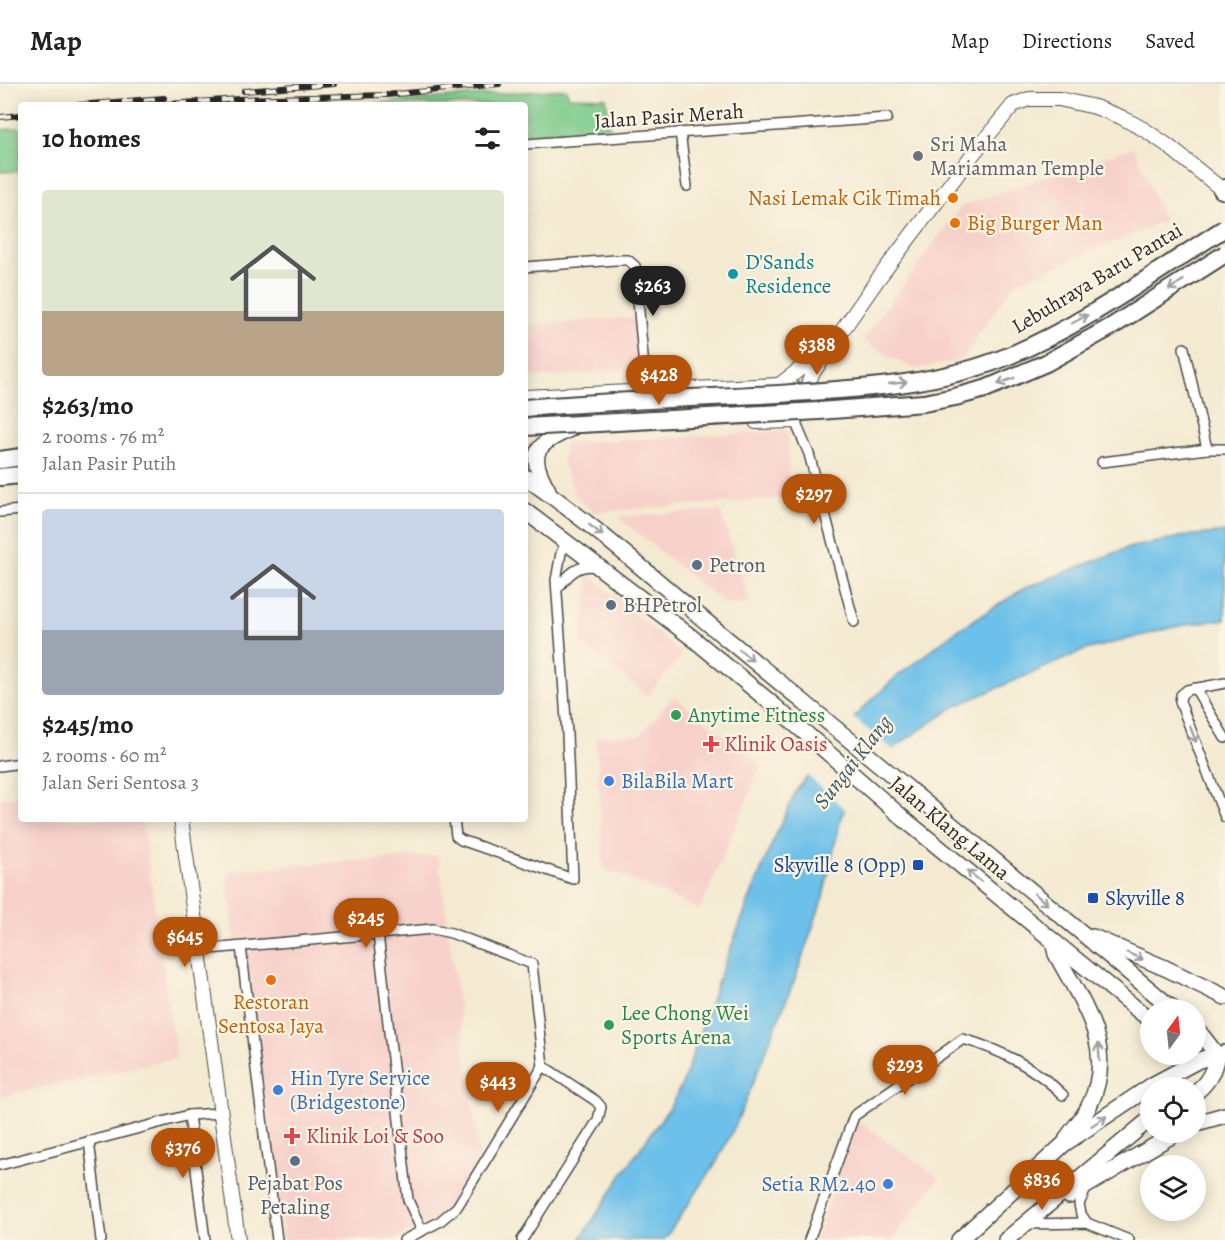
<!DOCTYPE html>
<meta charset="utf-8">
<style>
:root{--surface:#fff;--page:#f6f6f6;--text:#222;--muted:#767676;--line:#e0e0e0;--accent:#b45309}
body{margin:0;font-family:Alegreya,serif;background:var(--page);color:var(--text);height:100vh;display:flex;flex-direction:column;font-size:22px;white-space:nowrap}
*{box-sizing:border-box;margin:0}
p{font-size:20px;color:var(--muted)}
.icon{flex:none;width:33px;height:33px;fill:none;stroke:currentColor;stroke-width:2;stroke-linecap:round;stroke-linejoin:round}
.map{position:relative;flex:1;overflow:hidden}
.panel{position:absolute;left:18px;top:18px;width:510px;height:720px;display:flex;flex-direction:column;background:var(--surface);border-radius:6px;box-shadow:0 3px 15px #0003}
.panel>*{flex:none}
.needle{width:39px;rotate:15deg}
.fabs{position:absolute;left:1140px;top:915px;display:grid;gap:12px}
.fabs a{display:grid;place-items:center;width:66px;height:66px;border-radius:50%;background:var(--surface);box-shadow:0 3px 15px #0003;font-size:30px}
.price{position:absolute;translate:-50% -51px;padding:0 14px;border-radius:21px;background:var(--accent);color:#fff;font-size:20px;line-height:39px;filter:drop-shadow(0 2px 3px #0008)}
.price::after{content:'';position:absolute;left:50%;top:36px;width:18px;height:14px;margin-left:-9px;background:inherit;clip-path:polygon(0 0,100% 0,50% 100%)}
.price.on{background:#222;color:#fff}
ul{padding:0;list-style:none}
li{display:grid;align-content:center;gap:12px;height:318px;padding:0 24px}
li+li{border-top:2px solid var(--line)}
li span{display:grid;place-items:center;height:186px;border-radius:6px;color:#555}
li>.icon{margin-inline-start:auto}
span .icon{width:108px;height:108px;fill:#fffc;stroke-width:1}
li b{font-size:26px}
h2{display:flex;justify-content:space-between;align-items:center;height:72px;padding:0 24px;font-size:26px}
header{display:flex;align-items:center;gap:36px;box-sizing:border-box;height:84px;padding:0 30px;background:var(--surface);border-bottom:2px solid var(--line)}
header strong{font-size:28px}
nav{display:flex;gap:33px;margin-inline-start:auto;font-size:21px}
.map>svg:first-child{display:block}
.built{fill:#f7d0ca}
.green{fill:#7aca8b;stroke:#527a5b;stroke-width:1.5}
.water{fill:#6cc0e9;stroke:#4c768a;stroke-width:1.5}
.pier{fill:#f4ead2}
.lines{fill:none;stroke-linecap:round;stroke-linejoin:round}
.street-casing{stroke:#494844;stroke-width:12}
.secondary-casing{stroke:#494844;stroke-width:16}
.primary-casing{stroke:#494844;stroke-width:18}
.highway-casing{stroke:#494844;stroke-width:20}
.street{stroke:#fff;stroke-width:9}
.secondary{stroke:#fff;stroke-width:14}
.primary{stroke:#fff;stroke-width:15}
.highway{stroke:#fff;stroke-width:16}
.rail-casing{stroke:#2b2b2b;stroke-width:6}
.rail{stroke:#fcf5e5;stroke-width:4;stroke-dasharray:11;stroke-linecap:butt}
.highway-bridge-casing{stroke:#494844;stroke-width:20;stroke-linecap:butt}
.highway-bridge{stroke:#fff;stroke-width:16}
.oneway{stroke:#a0a0a0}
.worship-dot{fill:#6b7280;stroke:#fcf5e5;stroke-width:2}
.food-dot{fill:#e8710a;stroke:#fcf5e5;stroke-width:2}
.culture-dot{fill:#0f9aa8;stroke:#fcf5e5;stroke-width:2}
.service-dot{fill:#5c6f8a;stroke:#fcf5e5;stroke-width:2}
.leisure-dot{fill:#2e9e5b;stroke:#fcf5e5;stroke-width:2}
.health-dot{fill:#e0444e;stroke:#fcf5e5;stroke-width:2}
.shop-dot{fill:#3f7fe0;stroke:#fcf5e5;stroke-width:2}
.transit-dot{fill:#1a4fb4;stroke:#fcf5e5;stroke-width:2}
.labels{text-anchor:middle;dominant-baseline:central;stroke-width:4.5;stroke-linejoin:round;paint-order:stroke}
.street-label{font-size:21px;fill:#2b2b2b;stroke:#fcf5e5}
.worship-label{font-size:21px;fill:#5b616d;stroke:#fcf5e5;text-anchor:start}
.food-label{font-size:21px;fill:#c56008;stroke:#fcf5e5;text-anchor:end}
.culture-label{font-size:21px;fill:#0d838f;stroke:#fcf5e5;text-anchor:start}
.service-label{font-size:21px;fill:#4e5e75;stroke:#fcf5e5;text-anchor:start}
.leisure-label{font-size:21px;fill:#27864d;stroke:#fcf5e5;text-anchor:start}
.health-label{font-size:21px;fill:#be3a42;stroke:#fcf5e5;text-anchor:start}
.shop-label{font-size:21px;fill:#366cbe;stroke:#fcf5e5;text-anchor:start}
.transit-label{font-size:21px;fill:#164399;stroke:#fcf5e5;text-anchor:end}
.water-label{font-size:22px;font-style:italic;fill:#3e5864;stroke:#fcf5e5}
</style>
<header>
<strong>Map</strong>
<nav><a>Map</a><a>Directions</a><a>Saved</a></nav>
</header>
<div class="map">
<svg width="1225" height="1156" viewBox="0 0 1225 1156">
<rect width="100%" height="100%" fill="#fcf5e5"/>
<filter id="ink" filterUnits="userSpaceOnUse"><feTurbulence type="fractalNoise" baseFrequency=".0167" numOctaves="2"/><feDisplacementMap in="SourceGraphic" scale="12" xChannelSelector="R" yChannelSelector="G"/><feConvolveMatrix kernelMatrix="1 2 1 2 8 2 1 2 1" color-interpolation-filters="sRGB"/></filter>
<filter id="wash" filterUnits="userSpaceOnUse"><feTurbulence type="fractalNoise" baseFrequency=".008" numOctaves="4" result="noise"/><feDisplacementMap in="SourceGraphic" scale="24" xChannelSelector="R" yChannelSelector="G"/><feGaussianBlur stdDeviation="1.35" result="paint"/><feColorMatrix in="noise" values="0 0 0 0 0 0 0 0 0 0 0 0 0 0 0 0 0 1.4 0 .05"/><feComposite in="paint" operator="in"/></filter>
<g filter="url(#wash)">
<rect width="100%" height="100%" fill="#f4ead2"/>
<g class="built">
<polygon points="1134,63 1164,137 1014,200 962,276 914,285 862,257 961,122"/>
<polygon points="636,233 641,285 525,294 525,242"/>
<polygon points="788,347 789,414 594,428 576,413 562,377 565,359"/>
<polygon points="720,426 750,519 726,521 618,433"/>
<polygon points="589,490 682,571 647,612 581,559"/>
<polygon points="674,612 761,682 700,826 603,784 596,652 640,651"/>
<polygon points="21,712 21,735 142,735 176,974 0,1013 0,714"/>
<polygon points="438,771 480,1076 454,1120 439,1134 394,1156 283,1156 245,859 235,859 227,793 231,786"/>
<polygon points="857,1036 939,1094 892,1156 816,1156"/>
</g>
<g class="green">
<polygon points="566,5 569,13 606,14 610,43 525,50 525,21 342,21"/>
<polygon points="21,44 21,87 0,88 0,46"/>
</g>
<polygon class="water" points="1225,448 1225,535 1179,542 1085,566 956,622 892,665 849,716 841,733 823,813 796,892 737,1038 716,1079 664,1156 580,1156 625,1086 670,1023 684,996 716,902 750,814 770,764 796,707 859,628 895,594 953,549 1025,504 1127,464 1186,452"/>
<polygon class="pier" points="852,633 895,667 871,693 847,727 806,690"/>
</g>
<g filter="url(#ink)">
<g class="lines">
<g class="street-casing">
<g id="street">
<polyline points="680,48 687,102"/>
<polyline points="525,60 887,34"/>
<polyline points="525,183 615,176 628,176 635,182 646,307"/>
<polyline points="1184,264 1207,365"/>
<polyline points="795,337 809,370 854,538"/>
<polyline points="1102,378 1207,365 1225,365"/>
<polyline points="0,428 21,426"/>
<path d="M 557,505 C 568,491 578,479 597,483"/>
<polyline points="1225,599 1187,606 1181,611 1180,618 1225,733"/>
<polyline points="1195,604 1225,654"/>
<polyline points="0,682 21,679"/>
<polyline points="454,735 456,752 461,756 573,795 567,650 556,496 561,469 567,457"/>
<polyline points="378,850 408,1116 422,1147"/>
<polyline points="241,863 277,1156"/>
<polyline points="198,866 433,845 451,849 532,880 543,982 457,1123 439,1138 404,1156"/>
<polyline points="189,1031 205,1156"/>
<polyline points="89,1057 101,1156"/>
<polyline points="0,1081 189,1031 219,1029"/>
<polyline points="1087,1103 1079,1120 1081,1130 1087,1139"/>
<polyline points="1025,1140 1087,1139 1129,1156"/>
<polyline points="522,1156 598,1036 601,1023 596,1017 543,982"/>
<path d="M 809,1156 L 854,1032 L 963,955 C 999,965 1036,984 1063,1011"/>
</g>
</g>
<g class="secondary-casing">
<g id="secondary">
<polyline points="779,301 825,266"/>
<path d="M 525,313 L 779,301 C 791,301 796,303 801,314"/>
<polyline points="756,338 795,337 802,324 802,316 812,290 844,244 878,195 973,70 1013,21 1029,15 1059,15 1095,23 1121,33 1145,46 1167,61 1225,108"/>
<polyline points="566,342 560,340 552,334 551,326 554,317 568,310"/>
<polyline points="181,735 238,1156"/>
</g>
</g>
<g class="primary-casing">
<g id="primary">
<path d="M 525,393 C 596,442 660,500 727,555 C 838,646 949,738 1059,830 L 1099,863 L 1082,849"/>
<path d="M 548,406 C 526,368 536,361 572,344"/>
<polyline points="525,427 690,552 771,619 904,735 1150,936"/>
<polyline points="1093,853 1165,884 1225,913"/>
<path d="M 1053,857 L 1056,870 C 1082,919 1117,963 1090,1020 C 1085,1032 1074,1043 1067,1054"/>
<polyline points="1095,860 1174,926"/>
<polyline points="1196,944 1217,971"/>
<path d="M 1196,1008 C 1209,998 1214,986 1217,971"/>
<polyline points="1196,1039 1225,1031"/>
<polyline points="1069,1112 1178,1048"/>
<polyline points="959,1156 1064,1060 1154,1000 1199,976 1225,969"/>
<polyline points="1006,1156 1150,1035"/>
</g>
</g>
<g class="highway-casing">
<g id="highway">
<polyline points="1222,106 1225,104"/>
<polyline points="0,376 21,373"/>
<polyline points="0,393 21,391"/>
</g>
</g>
<use href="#street" class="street"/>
<use href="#secondary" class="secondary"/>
<use href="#primary" class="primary"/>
<use href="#highway" class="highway"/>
<g class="rail-casing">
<g id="rail">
<polyline points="244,7 334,0"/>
<polyline points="78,21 164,14"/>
<polyline points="155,21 239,15 386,11 499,0"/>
<polyline points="0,33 21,31"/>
</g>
</g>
<use href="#rail" class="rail"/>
<g class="highway-bridge-casing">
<g id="highway-bridge">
<path d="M 525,324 C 609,317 694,314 779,310 C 855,305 935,302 1006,273 C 1084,241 1154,189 1225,144"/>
<polyline points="525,343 819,327 924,319 955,313 985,305 1046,279 1111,243 1225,170"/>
</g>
</g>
<use href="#highway-bridge" class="highway-bridge"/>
</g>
<defs><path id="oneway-shaft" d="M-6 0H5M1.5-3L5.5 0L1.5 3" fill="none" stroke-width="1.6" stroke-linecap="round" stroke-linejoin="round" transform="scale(1.5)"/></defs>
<g class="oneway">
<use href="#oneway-shaft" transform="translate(1176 201) rotate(147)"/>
<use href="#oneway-shaft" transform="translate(1080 235) rotate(-28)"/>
<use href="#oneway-shaft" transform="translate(1006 297) rotate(159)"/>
<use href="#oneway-shaft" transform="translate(898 299) rotate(-6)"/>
<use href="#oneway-shaft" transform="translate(596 446) rotate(38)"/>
<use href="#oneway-shaft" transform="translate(746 571) rotate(40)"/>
<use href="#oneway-shaft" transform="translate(1193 650) rotate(69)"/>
<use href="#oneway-shaft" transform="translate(974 792) rotate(-141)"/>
<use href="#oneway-shaft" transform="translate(1041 815) rotate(40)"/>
<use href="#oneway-shaft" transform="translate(1135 872) rotate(23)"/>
<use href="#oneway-shaft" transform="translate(1099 968) rotate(-94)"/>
<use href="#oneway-shaft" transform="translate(1099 1037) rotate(-33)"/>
</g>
</g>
<circle class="worship-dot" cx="918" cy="72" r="6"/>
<g class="food-dot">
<circle cx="953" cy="114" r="6"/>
<circle cx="955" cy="139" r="6"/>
<circle cx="271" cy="896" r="6"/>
</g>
<circle class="culture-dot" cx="733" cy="190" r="6"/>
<g class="service-dot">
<circle cx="697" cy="481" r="6"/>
<circle cx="611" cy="521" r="6"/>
<circle cx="295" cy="1077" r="6"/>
</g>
<g class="leisure-dot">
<circle cx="676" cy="631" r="6"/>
<circle cx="609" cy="941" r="6"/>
</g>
<g class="health-dot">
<path d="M708 651h6v6h6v6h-6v6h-6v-6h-6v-6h6z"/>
<path d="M289 1043h6v6h6v6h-6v6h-6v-6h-6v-6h6z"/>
</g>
<g class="shop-dot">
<circle cx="609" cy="697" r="6"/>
<circle cx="278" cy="1006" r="6"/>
<circle cx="888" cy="1100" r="6"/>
</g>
<g class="transit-dot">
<rect x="912" y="775" width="12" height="12" rx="3"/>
<rect x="1087" y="808" width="12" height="12" rx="3"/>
</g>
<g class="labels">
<g class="street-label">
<text transform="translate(669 32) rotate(-4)">Jalan Pasir Merah</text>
<text transform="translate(1097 194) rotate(-31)">Lebuhraya Baru Pantai</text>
<text transform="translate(950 744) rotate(40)">Jalan Klang Lama</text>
</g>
<g class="worship-label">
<text x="930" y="60">Sri Maha<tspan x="930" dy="24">Mariamman Temple</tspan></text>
</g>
<g class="food-label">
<text x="941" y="114">Nasi Lemak Cik Timah</text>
<text x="967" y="139" text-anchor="start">Big Burger Man</text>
<text x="271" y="918" text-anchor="middle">Restoran<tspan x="271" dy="24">Sentosa Jaya</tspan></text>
</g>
<g class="culture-label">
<text x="745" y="178">D'Sands<tspan x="745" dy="24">Residence</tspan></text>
</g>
<g class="service-label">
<text x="709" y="481">Petron</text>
<text x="623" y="521">BHPetrol</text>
<text x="295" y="1099" text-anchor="middle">Pejabat Pos<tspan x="295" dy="24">Petaling</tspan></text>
</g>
<g class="leisure-label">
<text x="688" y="631">Anytime Fitness</text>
<text x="621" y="929">Lee Chong Wei<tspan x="621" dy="24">Sports Arena</tspan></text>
</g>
<g class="health-label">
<text x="724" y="660">Klinik Oasis</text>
<text x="306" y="1052">Klinik Loi &amp; Soo</text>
</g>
<g class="shop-label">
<text x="621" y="697">BilaBila Mart</text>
<text x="290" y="994">Hin Tyre Service<tspan x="290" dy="24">(Bridgestone)</tspan></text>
<text x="876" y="1100" text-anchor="end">Setia RM2.40</text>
</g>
<g class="transit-label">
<text x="906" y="781">Skyville 8 (Opp)</text>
<text x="1105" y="814" text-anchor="start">Skyville 8</text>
</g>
<g class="water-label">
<text transform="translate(853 678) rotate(-52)">Sungai Klang</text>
</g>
</g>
</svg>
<div class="fabs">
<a><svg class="needle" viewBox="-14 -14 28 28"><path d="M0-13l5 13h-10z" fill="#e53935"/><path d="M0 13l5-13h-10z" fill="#767676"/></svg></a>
<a><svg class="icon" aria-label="locate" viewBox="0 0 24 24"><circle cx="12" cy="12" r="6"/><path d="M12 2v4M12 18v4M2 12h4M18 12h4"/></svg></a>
<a><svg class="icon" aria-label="layers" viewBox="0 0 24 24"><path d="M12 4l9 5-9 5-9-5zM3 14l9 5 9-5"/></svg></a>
</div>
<b class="price on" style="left:653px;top:233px">$263</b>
<b class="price" style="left:817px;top:292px">$388</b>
<b class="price" style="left:659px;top:322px">$428</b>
<b class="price" style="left:814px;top:441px">$297</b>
<b class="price" style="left:366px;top:865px">$245</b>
<b class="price" style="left:185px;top:884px">$645</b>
<b class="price" style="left:905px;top:1012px">$293</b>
<b class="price" style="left:498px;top:1029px">$443</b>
<b class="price" style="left:183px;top:1095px">$376</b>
<b class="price" style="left:1042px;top:1127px">$836</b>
<section class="panel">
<h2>10 homes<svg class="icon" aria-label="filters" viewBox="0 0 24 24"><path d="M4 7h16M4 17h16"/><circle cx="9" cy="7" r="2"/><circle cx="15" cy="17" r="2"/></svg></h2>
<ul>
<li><span style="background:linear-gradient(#dfe7d0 65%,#b9a48a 0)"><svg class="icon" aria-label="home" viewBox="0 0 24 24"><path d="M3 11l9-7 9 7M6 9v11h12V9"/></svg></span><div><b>$263/mo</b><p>2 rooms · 76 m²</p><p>Jalan Pasir Putih</p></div></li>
<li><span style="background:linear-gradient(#c9d6e8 65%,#9aa5b1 0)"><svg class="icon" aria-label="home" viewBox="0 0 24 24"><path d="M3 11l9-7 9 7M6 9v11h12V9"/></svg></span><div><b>$245/mo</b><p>2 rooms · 60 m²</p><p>Jalan Seri Sentosa 3</p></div></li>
</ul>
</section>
</div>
